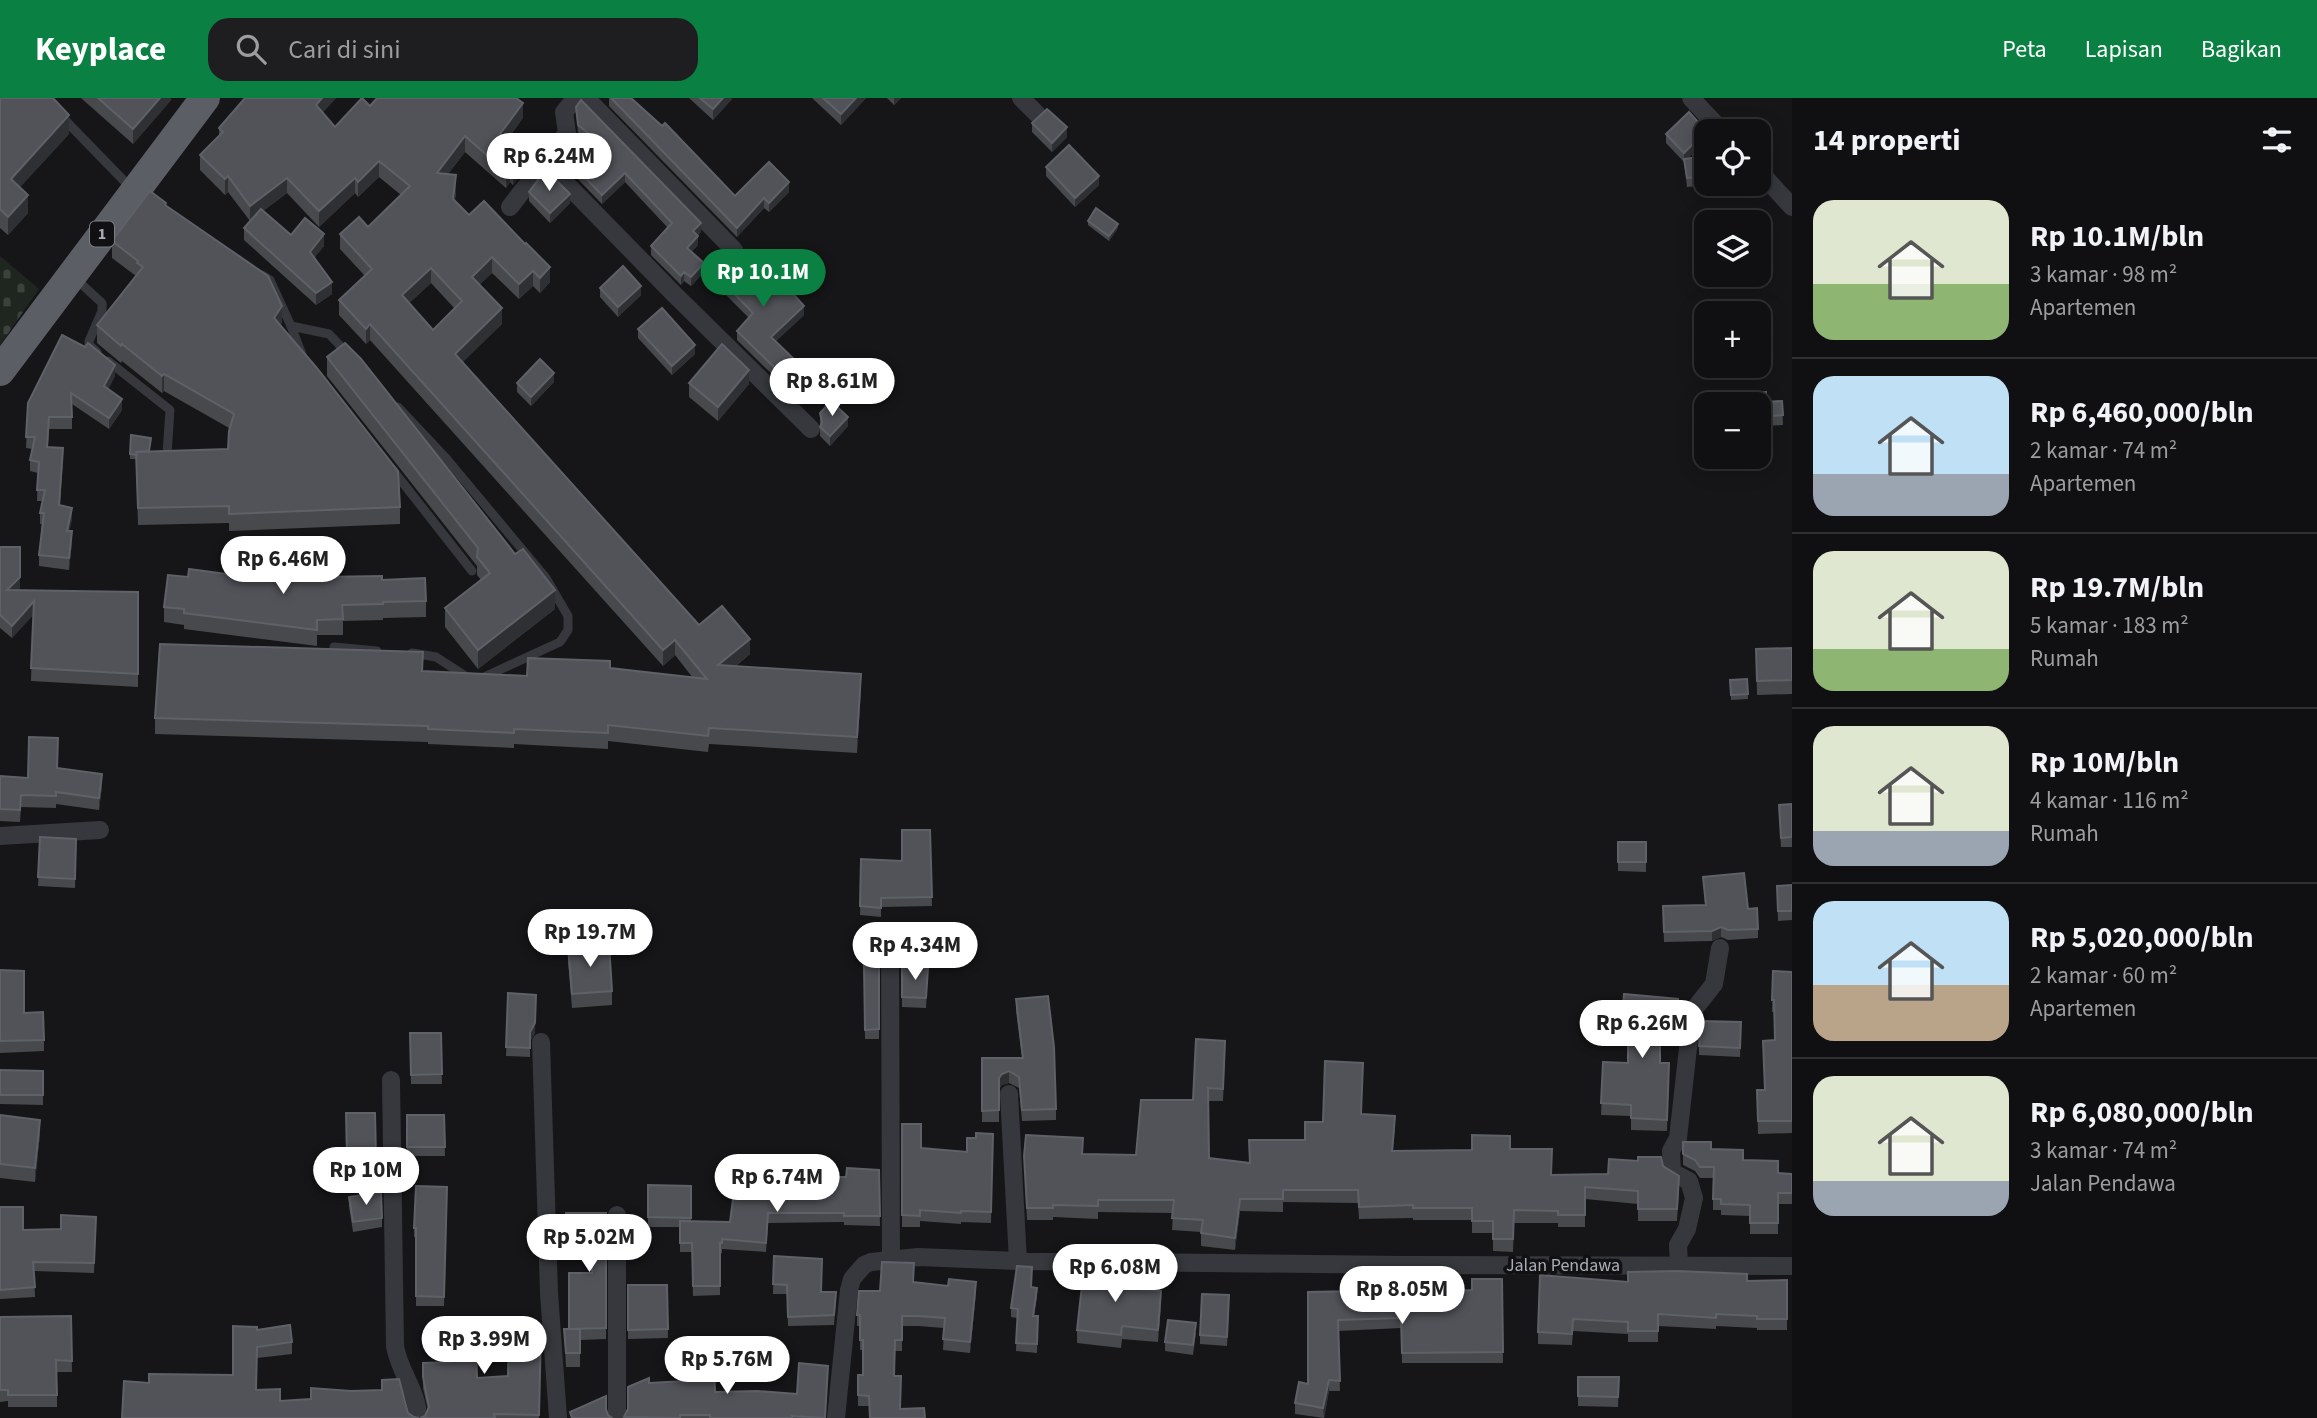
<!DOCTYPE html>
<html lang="id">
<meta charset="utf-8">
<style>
:root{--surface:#101012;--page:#1e1e20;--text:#f1f3f6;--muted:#9c9d9f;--line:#303032;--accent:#0b8043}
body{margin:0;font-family:"Source Sans 3",sans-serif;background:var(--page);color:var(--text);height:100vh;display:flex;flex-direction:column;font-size:26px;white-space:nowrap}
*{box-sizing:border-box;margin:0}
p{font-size:23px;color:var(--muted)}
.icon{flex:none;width:38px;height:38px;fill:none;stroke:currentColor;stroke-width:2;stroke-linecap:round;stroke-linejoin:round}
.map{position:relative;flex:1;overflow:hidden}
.sheet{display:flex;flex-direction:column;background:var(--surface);width:525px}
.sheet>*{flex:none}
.tools{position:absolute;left:1694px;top:21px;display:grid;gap:14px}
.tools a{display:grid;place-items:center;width:77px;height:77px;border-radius:14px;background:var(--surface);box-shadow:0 4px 18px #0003,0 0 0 2px var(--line);font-size:35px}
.price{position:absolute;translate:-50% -60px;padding:0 16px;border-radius:24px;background:#fff;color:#222;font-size:23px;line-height:46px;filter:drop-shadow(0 2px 4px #0008)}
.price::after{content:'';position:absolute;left:50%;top:42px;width:21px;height:16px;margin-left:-10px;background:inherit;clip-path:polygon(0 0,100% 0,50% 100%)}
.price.current{background:var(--accent);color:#fff}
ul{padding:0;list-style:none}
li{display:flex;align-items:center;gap:21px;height:175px;padding:0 21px}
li+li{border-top:2px solid var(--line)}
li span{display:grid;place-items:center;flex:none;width:196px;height:140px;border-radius:21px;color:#555}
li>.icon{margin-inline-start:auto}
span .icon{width:84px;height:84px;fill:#fffc;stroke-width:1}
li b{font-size:30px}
h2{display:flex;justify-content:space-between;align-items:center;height:84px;padding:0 21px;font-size:30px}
header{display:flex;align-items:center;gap:42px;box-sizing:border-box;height:98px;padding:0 35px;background:var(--accent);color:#fff}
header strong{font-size:33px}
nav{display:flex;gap:38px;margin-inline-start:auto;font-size:24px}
.search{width:490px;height:63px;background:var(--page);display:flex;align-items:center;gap:18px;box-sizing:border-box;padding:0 24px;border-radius:21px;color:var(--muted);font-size:26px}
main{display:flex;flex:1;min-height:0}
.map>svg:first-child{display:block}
.cemetery{fill:url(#cemetery-stones)}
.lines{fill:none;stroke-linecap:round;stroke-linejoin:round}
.service{stroke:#37383d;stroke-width:9}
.minor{stroke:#37383d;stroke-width:18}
.trunk{stroke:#5b5e65;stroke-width:30}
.wall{fill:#47494d;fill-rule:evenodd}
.shaded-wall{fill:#2f3033}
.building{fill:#525359;stroke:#5f6168;stroke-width:2;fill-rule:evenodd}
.labels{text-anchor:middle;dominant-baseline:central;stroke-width:7;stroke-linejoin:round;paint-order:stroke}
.shield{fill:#111113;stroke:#7b7e86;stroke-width:2}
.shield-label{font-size:16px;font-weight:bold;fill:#a8adb8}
.street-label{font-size:18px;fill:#a8adb8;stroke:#111113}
</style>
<header>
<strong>Keyplace</strong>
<div class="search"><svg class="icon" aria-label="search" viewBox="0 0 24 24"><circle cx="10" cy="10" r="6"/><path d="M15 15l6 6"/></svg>Cari di sini</div>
<nav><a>Peta</a><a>Lapisan</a><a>Bagikan</a></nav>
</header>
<main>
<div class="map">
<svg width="1792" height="1320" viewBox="0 0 1792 1320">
<defs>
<pattern id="cemetery-stones" width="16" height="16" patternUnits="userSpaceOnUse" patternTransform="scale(1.75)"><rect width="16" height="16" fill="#1e261f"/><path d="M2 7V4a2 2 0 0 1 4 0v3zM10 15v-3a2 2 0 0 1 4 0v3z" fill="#3c433d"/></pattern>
</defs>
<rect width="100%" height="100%" fill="#161618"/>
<polygon class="cemetery" points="0,158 39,191 0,247"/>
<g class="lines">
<g class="service">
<polyline points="62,19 130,89"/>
<polyline points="262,177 270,182 291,228 329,236 347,255"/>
<polyline points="76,181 102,205 102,213 89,243 89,247 97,254"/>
<polyline points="291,228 303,259"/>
<polyline points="108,263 170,312 167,356"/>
<polyline points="398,309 445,359 546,480 568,518 568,532 560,544 482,580 467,579 436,559 412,555"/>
<polyline points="392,371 472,473"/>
<polyline points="334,549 377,553"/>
</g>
<g class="minor">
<polyline points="586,0 734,152"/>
<polyline points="1021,0 1037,16"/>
<polyline points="1691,0 1722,33"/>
<polyline points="545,64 674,196 811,331"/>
<polyline points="1759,73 1792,109"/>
<polyline points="510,109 567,35 564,14 576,0"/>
<polyline points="0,738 100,732"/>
<polyline points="890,833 891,1163"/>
<polyline points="541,944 549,1195 558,1320"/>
<path d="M 391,982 L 395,1248 C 399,1274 418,1293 418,1320"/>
<polyline points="1009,996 1018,1163"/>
<polyline points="617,1117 617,1320"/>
<polyline points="1679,1167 1678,1147 1687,1131 1694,1100 1689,1083 1672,1074 1671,1053 1678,1040 1692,914 1714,886 1720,850"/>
<polyline points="836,1320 849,1192 852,1181 864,1167 871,1164 918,1159 1018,1163 1405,1167 1792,1168"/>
</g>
<polyline class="trunk" points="0,273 205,0"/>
</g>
<g class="wall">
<polygon points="0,0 69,36 20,89 28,115 8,137 0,130"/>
<polygon points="81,0 171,0 171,2 133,46"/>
<path d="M 245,0 L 336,0 L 323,14 L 335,29 L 370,8 L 523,20 L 507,42 L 524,72 L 513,87 L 510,84 L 506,90 L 465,54 L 448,76 L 456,93 L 455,103 L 469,117 L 550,184 L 540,195 L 533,188 L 519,201 L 492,175 L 479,187 L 502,226 L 462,264 L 699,527 L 750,556 L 736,568 L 861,591 L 857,655 L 709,646 L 708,654 L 608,643 L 608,651 L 514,646 L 514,650 L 428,646 L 428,644 L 155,636 L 155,620 L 423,573 L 527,578 L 610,570 L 693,580 L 675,557 L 663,568 L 370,242 L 366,246 L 339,217 L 339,202 L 365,178 L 340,151 L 340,136 L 368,129 L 401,97 L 379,79 L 358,99 L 355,95 L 319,129 L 287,95 L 263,113 L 291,137 L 324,148 L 314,160 L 332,196 L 316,207 L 244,142 L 244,130 L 250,123 L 228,94 L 225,97 L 200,72 L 200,57 L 219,38 L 219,30 ZM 431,185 L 455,211 L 433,232 L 409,205 Z"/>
<polygon points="609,0 631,0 735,98 789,94 769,114 764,110 737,139 609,8"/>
<polygon points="689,0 732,0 732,1 713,22"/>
<polygon points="812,0 866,0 841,27"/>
<polygon points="887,0 901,0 894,7"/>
<polygon points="576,9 701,134 697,138 698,147 691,154 704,174 691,188 684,183 681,187 651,157 651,148 668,130 625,84 602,106 570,73 570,64 589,45 578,36"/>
<polygon points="1032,25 1067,39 1052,54 1032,34"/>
<polygon points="1666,36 1706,43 1688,60 1706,58 1706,86 1717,86 1687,89 1684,64 1666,45"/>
<polygon points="1046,69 1099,87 1075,109 1046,78"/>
<polygon points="548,84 570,105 550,125 529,103 529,94"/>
<polygon points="166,108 282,225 280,227 400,409 400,426 229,433 229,425 138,427 136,361 130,361 130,356 150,353 228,351 229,330 164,293 162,295 122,263 121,265 97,245 97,227 136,178 112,160 112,143"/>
<polygon points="1088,123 1118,130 1109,143 1088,127"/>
<rect x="1722" y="177" width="27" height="5"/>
<polygon points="719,180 804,217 776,243 797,273 783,287 737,242 737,233 749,220 719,190"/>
<polygon points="600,190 641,197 618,219 600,199"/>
<polygon points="638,231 695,256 672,277 638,240"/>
<polygon points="1759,244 1762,244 1762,273 1739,273 1739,268 1759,268"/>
<polygon points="327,259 555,511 478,571 445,529 445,510 481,482 477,477 477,468 327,278"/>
<polygon points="115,278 108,291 122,312 109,331 72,306 72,331 49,331 48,349 63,361 60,407 72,421 69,433 72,444 69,472 39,468 39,457 42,426 40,426 40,415 43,403 37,403 38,375 30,373 30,362 33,351 26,350 28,305"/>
<polygon points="554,284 531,308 517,294 517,285"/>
<polygon points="689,285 749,286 718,323 689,299"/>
<polygon points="1782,303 1783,327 1759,328 1759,306 1766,304"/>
<polygon points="820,315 848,328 830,348 820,338"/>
<polygon points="0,449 20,449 20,491 19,493 138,494 138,589 31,583 33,517 12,540 0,530"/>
<polygon points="234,477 382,482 426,503 426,519 383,520 383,522 343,523 343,537 317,537 317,548 184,531 184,527 164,524 164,509 188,479"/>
<polygon points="1792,550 1792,596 1757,597 1756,551"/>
<polygon points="1747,581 1748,601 1731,602 1730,582"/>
<polygon points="57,670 102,688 99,712 56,706 56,710 21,709 20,724 0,723 0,678 28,680"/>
<polygon points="1792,706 1792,749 1781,749 1779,716"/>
<polygon points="930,732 932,808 881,809 881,819 860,817 861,761 902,763"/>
<polygon points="40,739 76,741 75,790 38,788"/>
<polygon points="1618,744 1646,744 1646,774 1618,773"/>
<polygon points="1703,779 1748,811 1758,831 1758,840 1728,842 1721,839 1712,843 1664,844 1663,808 1705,807"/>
<polygon points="1792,787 1792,822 1778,823 1777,788"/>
<polygon points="568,849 612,893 612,907 572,910 568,863"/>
<polygon points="864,867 879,868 879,941 865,941"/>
<polygon points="902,869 928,870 926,910 902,909"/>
<polygon points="0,872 24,915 44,942 44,953 0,955"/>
<polygon points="1773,873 1792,874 1792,1035 1758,1036 1757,992 1764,992 1775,942 1774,914 1772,914"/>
<polygon points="508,895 535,935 530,943 530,959 506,958"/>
<polygon points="1016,901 1056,1011 1056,1022 1022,1023 1019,990 1009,985 1002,987 999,991 999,1024 982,1024 982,960 1022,960 1016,913"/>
<polygon points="1678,912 1676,938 1660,936 1660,965 1669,965 1667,1033 1631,1032 1631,1018 1601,1017 1603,964 1628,965 1628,934 1622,933 1622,922"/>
<polygon points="1741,924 1740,959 1699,957 1699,948"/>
<polygon points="410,935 441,935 442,986 411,986"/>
<polygon points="1225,956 1223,1003 1208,1003 1209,1060 1249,1065 1305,1042 1323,1024 1361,1016 1395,1031 1393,1053 1472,1052 1510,1051 1552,1077 1608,1076 1663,1068 1679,1091 1677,1123 1638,1123 1638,1106 1585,1101 1585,1129 1558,1129 1558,1125 1514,1125 1513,1154 1493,1153 1493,1135 1472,1135 1472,1122 1413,1122 1413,1120 1359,1121 1358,1105 1283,1104 1283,1114 1240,1113 1235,1152 1201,1148 1201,1134 1172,1132 1173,1115 1098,1114 1098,1121 1053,1119 1053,1122 1027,1122 1024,1058 1083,1056 1136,1057 1193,1002"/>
<polygon points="0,972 43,973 43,1007 0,1006"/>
<polygon points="346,1015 375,1015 376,1069 347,1070"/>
<polygon points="0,1017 40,1036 35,1084 0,1080"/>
<polygon points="407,1017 444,1017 445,1058 407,1058"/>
<polygon points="902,1026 921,1050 967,1054 976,1040 993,1036 991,1125 961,1124 961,1126 920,1123 920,1129 902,1129"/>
<polygon points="1683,1044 1711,1051 1778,1075 1792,1076 1792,1106 1778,1106 1778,1136 1750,1136 1750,1118 1721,1117 1721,1112 1713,1112 1713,1080 1700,1080 1695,1073 1683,1067"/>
<polygon points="879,1072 880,1128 844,1127 844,1124 768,1125 766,1154 722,1151 722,1155 720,1155 720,1197 693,1198 692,1154 680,1154 680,1129 648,1129 648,1087 691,1088 691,1123 730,1124 786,1090"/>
<polygon points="447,1089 444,1208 416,1208 416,1139 414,1139 414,1130"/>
<polygon points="349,1099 382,1120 382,1129 353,1134 349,1108"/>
<polygon points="0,1109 23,1132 61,1131 96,1119 94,1175 34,1173 35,1199 0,1201"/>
<polygon points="566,1115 606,1115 606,1241 580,1242 580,1269 566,1269 564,1231 569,1231 592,1175 593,1150 567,1150"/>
<polygon points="774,1158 821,1194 836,1203 834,1227 788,1228 787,1196 773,1196"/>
<polygon points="1502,1181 1503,1265 1402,1265 1401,1230 1338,1233 1340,1293 1329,1293 1324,1320 1295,1316 1295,1305 1308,1286 1308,1194 1390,1196 1472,1192"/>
<polygon points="1787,1182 1787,1232 1757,1232 1757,1230 1716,1228 1716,1231 1658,1228 1658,1244 1628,1244 1628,1236 1573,1233 1572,1247 1538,1246 1538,1234 1628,1184"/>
<polygon points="914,1184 976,1195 970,1255 943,1252 944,1230 918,1228 902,1228 902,1253 895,1253 895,1278 900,1311 925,1320 870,1320 869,1308 858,1308 858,1277 863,1277 863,1252 860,1252 860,1228 857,1228 857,1217 880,1193"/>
<polygon points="628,1187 667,1187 668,1240 628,1241"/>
<polygon points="1031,1189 1037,1199 1034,1218 1038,1226 1037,1255 1016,1253 1017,1220 1011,1219 1011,1210"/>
<polygon points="1161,1206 1158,1244 1122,1241 1121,1250 1077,1245 1077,1232"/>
<polygon points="1229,1207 1227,1248 1200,1246 1200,1237"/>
<polygon points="71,1218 72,1274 57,1274 57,1309 8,1309 8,1303 0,1304 0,1219"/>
<polygon points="494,1222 494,1258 477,1258 477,1280 508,1278 541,1234 539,1320 420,1320 425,1318 428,1312 423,1290 423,1265 450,1264"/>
<polygon points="257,1232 292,1244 292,1256 257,1260 256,1292 280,1303 408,1315 414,1319 122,1320 149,1285 233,1277"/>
<polygon points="1196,1235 1193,1257 1165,1253 1165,1244"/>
<polygon points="828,1277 825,1320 624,1320 628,1311 649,1285 686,1283 715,1294 797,1296"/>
<polygon points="1578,1279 1619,1279 1618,1309 1578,1308"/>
</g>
<g class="shaded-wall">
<polygon points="160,0 171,0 171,2 133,46 133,31"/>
<polygon points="322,0 336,0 316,22 316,7"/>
<polygon points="723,0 732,0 732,1 713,22 713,11"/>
<polygon points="856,0 866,0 841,27 841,16"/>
<polygon points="894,0 901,0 894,7"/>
<polygon points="523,5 523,20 500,51 500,36"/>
<polygon points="69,17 69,36 11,99 11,81"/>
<polygon points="1067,29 1067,39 1052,54 1052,45"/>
<polygon points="1706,34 1706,43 1684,64 1684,55"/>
<polygon points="465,38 465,54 437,90 437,75"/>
<polygon points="524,57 524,72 513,87 513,71"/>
<polygon points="379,63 379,79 358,99 358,84"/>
<polygon points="510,69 510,84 506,90 506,74"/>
<polygon points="625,75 625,84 602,106 602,97"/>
<polygon points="456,77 456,93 453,116 453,101"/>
<polygon points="228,78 228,94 225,97 225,81"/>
<polygon points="1099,78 1099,87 1075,109 1075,100"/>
<polygon points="287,80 287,95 250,123 250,108"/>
<polygon points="355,80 355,95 319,129 319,113"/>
<polygon points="789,84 789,94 769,114 769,105"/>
<polygon points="570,96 570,105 550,125 550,115"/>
<polygon points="28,97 28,115 8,137 8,119"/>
<polygon points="764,100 764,110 737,139 737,130"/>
<polygon points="701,125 701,134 693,142 693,133"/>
<polygon points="1118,126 1118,130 1109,143 1109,138"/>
<polygon points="324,136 324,148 310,165 310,154"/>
<polygon points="698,138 698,147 687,159 687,150"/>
<polygon points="492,159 492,175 472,194 472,179"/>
<polygon points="704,165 704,174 691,188 691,179"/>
<polygon points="550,169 550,184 540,195 540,180"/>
<polygon points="431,170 431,185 402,212 402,197"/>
<polygon points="533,173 533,188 519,201 519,186"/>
<polygon points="684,174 684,183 681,187 681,178"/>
<polygon points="332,184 332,196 316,207 316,195"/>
<polygon points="641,188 641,197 618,219 618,209"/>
<polygon points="282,208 282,225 274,237 274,220"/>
<polygon points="804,208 804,217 771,248 771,239"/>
<polygon points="502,210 502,226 455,272 455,256"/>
<polygon points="370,226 370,242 366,246 366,231"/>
<polygon points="695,247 695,256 672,277 672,268"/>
<polygon points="797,264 797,273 783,287 783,278"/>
<polygon points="115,267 115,278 104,300 104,288"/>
<polygon points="749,272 749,286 718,323 718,309"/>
<polygon points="554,275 554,284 531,308 531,299"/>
<polygon points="164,276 164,293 162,295 162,278"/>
<polygon points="122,301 122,312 109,331 109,320"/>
<polygon points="848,319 848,328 830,348 830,338"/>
<polygon points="72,410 72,421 67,444 67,433"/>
<polygon points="72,433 72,444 69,472 69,460"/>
<polygon points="20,479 20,491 7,505 7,492"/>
<polygon points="555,492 555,511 478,571 478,552"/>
<polygon points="34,503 34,516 12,540 12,528"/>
<polygon points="750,541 750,556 718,582 718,567"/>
<polygon points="675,542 675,557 663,568 663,552"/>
<polygon points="861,576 861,591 857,655 857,639"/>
<polygon points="102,676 102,688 99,712 99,700"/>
<polygon points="1721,829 1721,839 1712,843 1712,833"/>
<polygon points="536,897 535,935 530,944 530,934"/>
<polygon points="1009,973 1009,985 1002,987 999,991 999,980 1002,976"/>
<polygon points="40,1022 40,1036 35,1084 35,1070"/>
<polygon points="1240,1101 1240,1113 1235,1152 1235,1140"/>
<polygon points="976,1184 976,1195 970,1255 970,1244"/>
<polygon points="1161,1193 1161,1206 1158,1244 1158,1232"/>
<polygon points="1329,1282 1329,1293 1324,1320 1323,1310"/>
</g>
<g class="building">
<polygon points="0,0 53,0 69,17 11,81 28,97 8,119 0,111"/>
<polygon points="98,0 160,0 133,31"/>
<path d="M 245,0 L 322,0 L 316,7 L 335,29 L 362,0 L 370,8 L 377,0 L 516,0 L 523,5 L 500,36 L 524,57 L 513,71 L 510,69 L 506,74 L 465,38 L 437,75 L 456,77 L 453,101 L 469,117 L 484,103 L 525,146 L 526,145 L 550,169 L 540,180 L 533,173 L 519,186 L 492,159 L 472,179 L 502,210 L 455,256 L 699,527 L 722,508 L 750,541 L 718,567 L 861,576 L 857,639 L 709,630 L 708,638 L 608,627 L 608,635 L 514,631 L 514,635 L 428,631 L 428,628 L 155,620 L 160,546 L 423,554 L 422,573 L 527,578 L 528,560 L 610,563 L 610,570 L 707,581 L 675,542 L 663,552 L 370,226 L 366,231 L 339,202 L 372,171 L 340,136 L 359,119 L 368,129 L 410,88 L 379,63 L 358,84 L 355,80 L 319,113 L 287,80 L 250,108 L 228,78 L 225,81 L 200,57 L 223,34 L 219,30 ZM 431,170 L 462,203 L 433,232 L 402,197 Z"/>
<polygon points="611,0 631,0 662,28 665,25 735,98 769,64 789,84 769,105 764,100 737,130"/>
<polygon points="700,0 723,0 713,11"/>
<polygon points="823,0 856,0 841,16"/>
<polygon points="581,2 701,125 693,133 698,138 687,150 704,165 691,179 684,174 681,178 651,148 672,125 625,75 602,97 570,64 594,40 578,27 576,9"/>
<polygon points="1047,11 1067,29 1052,45 1032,25"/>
<polygon points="1689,14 1706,33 1684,55 1666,36"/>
<polygon points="1069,47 1099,78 1075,100 1046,69"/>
<polygon points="1706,58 1706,78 1687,80 1684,61"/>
<polygon points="541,78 548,84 553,79 570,96 550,115 529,94"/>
<polygon points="150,93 166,105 165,107 268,178 282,208 274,220 316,269 398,373 400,409 229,416 229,408 138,410 136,354 228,351 229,333 234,316 164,276 162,278 122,246 121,248 97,227 143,169 137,165 138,163 112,143"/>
<polygon points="1096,110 1118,126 1109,138 1088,123"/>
<polygon points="261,111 291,137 305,120 324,136 310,154 332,184 316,195 244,130"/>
<polygon points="746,153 784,191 786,188 804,208 771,239 797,264 783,278 737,233 753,215 719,180"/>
<polygon points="623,168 641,188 618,209 600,190"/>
<polygon points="662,210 695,247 672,268 638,231"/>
<polygon points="62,237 85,249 88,245 115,267 104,288 122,301 109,320 71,295 72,319 49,319 47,349 63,350 59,407 72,410 67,433 72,433 69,460 39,457 44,415 40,415 45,392 37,392 39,364 30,362 35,339 26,339 28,305"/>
<rect x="1759" y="244" width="3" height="19"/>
<polygon points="345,245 361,261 515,456 523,451 555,492 478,552 445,510 490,475 477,459 478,450 327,259"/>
<polygon points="722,246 749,272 718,309 689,285"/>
<polygon points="540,261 554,275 531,299 517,285"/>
<polygon points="1766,294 1766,304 1782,303 1783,317 1759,319 1759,306 1739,306 1739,296"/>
<polygon points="831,303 848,319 830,338 820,329 822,324 820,315"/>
<polygon points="131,337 151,340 149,353 136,354 137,357 130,356"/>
<polygon points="0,449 20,449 20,479 7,492 138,494 138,576 31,570 34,503 12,528 0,517"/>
<polygon points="189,471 234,477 235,471 320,477 320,479 382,478 382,482 425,480 426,503 383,504 383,506 342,507 343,521 317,522 317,532 184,515 184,511 164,509 168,477 188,479"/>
<polygon points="1792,550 1792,582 1757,583 1756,551"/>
<polygon points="1747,581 1748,596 1731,597 1730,582"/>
<polygon points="29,639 58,640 57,670 102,676 99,700 56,694 56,698 21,697 20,712 0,711 0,678 28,680"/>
<polygon points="1792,706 1792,739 1781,740 1779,707"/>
<polygon points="902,732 930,732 932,799 881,800 881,810 860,808 861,761 902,763"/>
<polygon points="40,739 76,741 75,781 38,779"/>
<rect x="1618" y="744" width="28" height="20"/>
<polygon points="1744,775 1748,811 1757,810 1758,831 1728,832 1721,829 1712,833 1664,834 1663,808 1706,807 1703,779"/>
<polygon points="1792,787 1792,813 1778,813 1777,788"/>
<polygon points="609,845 612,893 572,896 568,849"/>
<polygon points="864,867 879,868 879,931 865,932"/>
<polygon points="902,869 928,870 926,900 902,899"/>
<polygon points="0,872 24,873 24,915 43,914 44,942 0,943"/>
<polygon points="1773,873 1792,874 1792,1023 1758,1023 1757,992 1765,992 1763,943 1775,942 1774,902 1772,902"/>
<polygon points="508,895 536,897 535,925 530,934 530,950 506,949"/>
<polygon points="1624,896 1678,901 1676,926 1660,925 1660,965 1669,965 1667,1022 1631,1020 1631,1007 1601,1005 1603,964 1628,965 1628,922 1622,922"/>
<polygon points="1048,898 1054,949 1056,1011 1022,1012 1019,979 1009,973 1002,976 999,980 999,1012 982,1013 982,960 1023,960 1016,901"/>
<polygon points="1701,923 1741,924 1740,950 1699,948"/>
<polygon points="410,935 441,935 442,976 411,977"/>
<polygon points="1196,941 1225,943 1223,991 1208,990 1209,1060 1250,1065 1249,1042 1305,1042 1305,1024 1323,1024 1325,963 1363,965 1361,1016 1395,1018 1392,1053 1472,1052 1472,1037 1510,1038 1510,1051 1552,1051 1551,1077 1608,1076 1609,1061 1638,1063 1638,1059 1661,1059 1663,1068 1679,1078 1677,1111 1638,1111 1638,1093 1585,1089 1585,1117 1558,1117 1558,1113 1514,1112 1513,1141 1493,1141 1493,1123 1472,1123 1472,1110 1413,1110 1413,1107 1359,1109 1358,1092 1283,1092 1283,1101 1240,1101 1235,1140 1201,1135 1203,1122 1172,1120 1174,1102 1098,1102 1098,1108 1053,1107 1053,1110 1027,1110 1024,1058 1026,1037 1083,1040 1082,1056 1136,1057 1141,1002 1193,1002"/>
<polygon points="0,972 43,973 43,997 0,997"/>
<polygon points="346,1015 375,1015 376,1060 347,1060"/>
<polygon points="0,1017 40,1022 35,1070 0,1066"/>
<polygon points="407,1017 444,1017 445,1049 407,1049"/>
<polygon points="902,1026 921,1026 921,1050 967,1054 967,1040 976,1040 976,1035 993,1036 991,1114 961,1113 961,1115 920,1112 920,1118 902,1117"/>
<polygon points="1683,1044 1711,1044 1711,1051 1743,1052 1743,1062 1778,1063 1778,1075 1792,1076 1792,1095 1778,1095 1778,1125 1750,1125 1750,1107 1721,1106 1721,1101 1713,1101 1714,1069 1700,1069 1695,1062 1683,1056"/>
<polygon points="847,1070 879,1072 880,1118 844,1118 844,1115 768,1115 766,1145 722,1141 722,1145 720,1145 720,1188 693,1188 692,1145 680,1145 680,1123 730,1124 735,1086 786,1090 786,1079 846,1079"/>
<polygon points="648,1087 691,1088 691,1120 648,1119"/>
<polygon points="416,1088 447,1089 444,1199 416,1198 416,1130 414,1130"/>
<polygon points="381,1094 382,1120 353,1124 349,1099"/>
<polygon points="0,1109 23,1109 23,1132 61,1131 61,1117 96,1119 94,1165 33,1164 35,1189 0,1192"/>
<polygon points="566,1115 606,1115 606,1230 569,1231 569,1175 592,1175 593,1139 567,1139"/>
<polygon points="774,1158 822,1161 821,1194 836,1194 834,1217 788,1219 787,1187 773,1186"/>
<polygon points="882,1164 914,1165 913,1184 948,1188 949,1181 976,1184 970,1244 943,1241 945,1220 918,1218 902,1218 902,1242 895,1242 894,1278 901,1278 900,1311 924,1310 925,1320 870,1320 869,1298 858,1297 858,1277 863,1277 863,1242 860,1242 860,1217 857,1217 859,1193 880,1193"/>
<polygon points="1017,1168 1032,1169 1031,1189 1037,1190 1033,1218 1038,1218 1037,1246 1016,1245 1018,1211 1011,1210"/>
<polygon points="1084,1169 1128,1174 1126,1190 1161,1193 1158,1232 1122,1228 1121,1237 1077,1232"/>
<polygon points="1677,1173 1747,1176 1747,1183 1787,1182 1787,1221 1757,1221 1757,1218 1716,1216 1716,1220 1658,1216 1658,1233 1628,1233 1628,1224 1573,1221 1572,1236 1538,1234 1540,1177 1628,1184 1628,1174"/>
<polygon points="1472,1181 1502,1181 1503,1254 1402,1255 1401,1220 1338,1222 1340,1283 1329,1282 1323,1310 1295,1305 1299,1284 1308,1286 1308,1194 1357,1193 1357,1189 1389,1188 1390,1196 1472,1192"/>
<polygon points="628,1187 667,1187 668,1231 628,1232"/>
<polygon points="1202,1196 1229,1197 1227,1239 1200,1237"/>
<polygon points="71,1218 72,1263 56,1262 57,1297 8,1297 8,1292 0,1292 0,1219"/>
<polygon points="494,1222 494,1246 476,1247 477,1280 508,1278 509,1233 541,1234 539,1317 494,1316 495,1320 420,1320 425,1318 429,1309 423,1279 423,1265 451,1264 449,1224"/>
<polygon points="1168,1222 1196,1225 1193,1247 1165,1244"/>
<polygon points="290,1227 292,1244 257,1249 256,1292 280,1291 280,1303 311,1301 311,1290 351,1293 382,1292 382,1282 399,1281 408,1315 414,1319 419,1320 122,1320 124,1283 149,1285 149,1276 233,1277 233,1228 257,1229 257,1232"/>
<polygon points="564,1231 580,1231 580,1255 566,1255"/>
<polygon points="696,1259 714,1259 715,1294 757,1293 797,1296 799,1265 828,1268 825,1320 792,1318 792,1320 710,1320 710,1317 680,1317 680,1320 624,1319 628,1311 628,1289 649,1280 649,1285 686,1283 686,1264"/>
<polygon points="1578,1279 1619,1279 1618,1299 1578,1298"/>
<polygon points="606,1298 606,1311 608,1317 612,1320 572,1320 570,1314"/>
</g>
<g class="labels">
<rect class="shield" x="90" y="123.5" width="24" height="25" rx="5"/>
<g class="shield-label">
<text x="102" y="136">1</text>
</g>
<g class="street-label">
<text x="1563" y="1167">Jalan Pendawa</text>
</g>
</g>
</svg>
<div class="tools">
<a><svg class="icon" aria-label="locate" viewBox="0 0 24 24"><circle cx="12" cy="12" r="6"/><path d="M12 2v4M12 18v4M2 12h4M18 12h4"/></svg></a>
<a><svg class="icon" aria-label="layers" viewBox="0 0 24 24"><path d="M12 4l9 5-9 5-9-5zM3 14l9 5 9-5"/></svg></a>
<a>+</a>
<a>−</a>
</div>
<b class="price" style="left:549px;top:95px">Rp 6.24M</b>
<b class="price current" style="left:763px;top:211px">Rp 10.1M</b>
<b class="price" style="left:832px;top:320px">Rp 8.61M</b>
<b class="price" style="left:283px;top:498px">Rp 6.46M</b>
<b class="price" style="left:590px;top:871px">Rp 19.7M</b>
<b class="price" style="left:915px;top:884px">Rp 4.34M</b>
<b class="price" style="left:1642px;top:962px">Rp 6.26M</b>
<b class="price" style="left:366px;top:1109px">Rp 10M</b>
<b class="price" style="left:777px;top:1116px">Rp 6.74M</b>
<b class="price" style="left:589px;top:1176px">Rp 5.02M</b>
<b class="price" style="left:1115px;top:1206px">Rp 6.08M</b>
<b class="price" style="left:1402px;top:1228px">Rp 8.05M</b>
<b class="price" style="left:484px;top:1278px">Rp 3.99M</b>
<b class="price" style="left:727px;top:1298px">Rp 5.76M</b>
</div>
<section class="sheet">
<h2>14 properti<svg class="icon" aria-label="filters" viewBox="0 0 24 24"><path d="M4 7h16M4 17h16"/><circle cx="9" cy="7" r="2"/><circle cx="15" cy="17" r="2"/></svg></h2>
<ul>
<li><span style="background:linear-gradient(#dfe7d0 60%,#8fb573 0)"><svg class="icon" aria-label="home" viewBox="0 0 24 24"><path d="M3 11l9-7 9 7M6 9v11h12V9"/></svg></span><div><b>Rp 10.1M/bln</b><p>3 kamar · 98 m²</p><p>Apartemen</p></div></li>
<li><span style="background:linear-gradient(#bfe0f5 70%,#9aa5b1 0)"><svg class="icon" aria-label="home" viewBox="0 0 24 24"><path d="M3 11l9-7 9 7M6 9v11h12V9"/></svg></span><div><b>Rp 6,460,000/bln</b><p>2 kamar · 74 m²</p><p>Apartemen</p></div></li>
<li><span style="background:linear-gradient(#dfe7d0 70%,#8fb573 0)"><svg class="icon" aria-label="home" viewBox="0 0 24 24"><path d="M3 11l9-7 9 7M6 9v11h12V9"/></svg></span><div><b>Rp 19.7M/bln</b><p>5 kamar · 183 m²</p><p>Rumah</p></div></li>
<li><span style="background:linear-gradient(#dfe7d0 75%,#9aa5b1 0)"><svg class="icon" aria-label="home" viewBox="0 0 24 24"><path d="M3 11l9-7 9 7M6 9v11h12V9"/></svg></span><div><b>Rp 10M/bln</b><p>4 kamar · 116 m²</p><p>Rumah</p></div></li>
<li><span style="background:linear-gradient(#bfe0f5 60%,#b9a48a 0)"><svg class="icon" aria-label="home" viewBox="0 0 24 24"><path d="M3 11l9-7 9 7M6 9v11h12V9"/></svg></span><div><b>Rp 5,020,000/bln</b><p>2 kamar · 60 m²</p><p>Apartemen</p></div></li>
<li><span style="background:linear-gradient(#dfe7d0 75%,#9aa5b1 0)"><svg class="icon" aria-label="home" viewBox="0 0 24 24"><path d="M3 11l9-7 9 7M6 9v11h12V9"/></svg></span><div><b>Rp 6,080,000/bln</b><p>3 kamar · 74 m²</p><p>Jalan Pendawa</p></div></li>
</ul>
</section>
</main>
